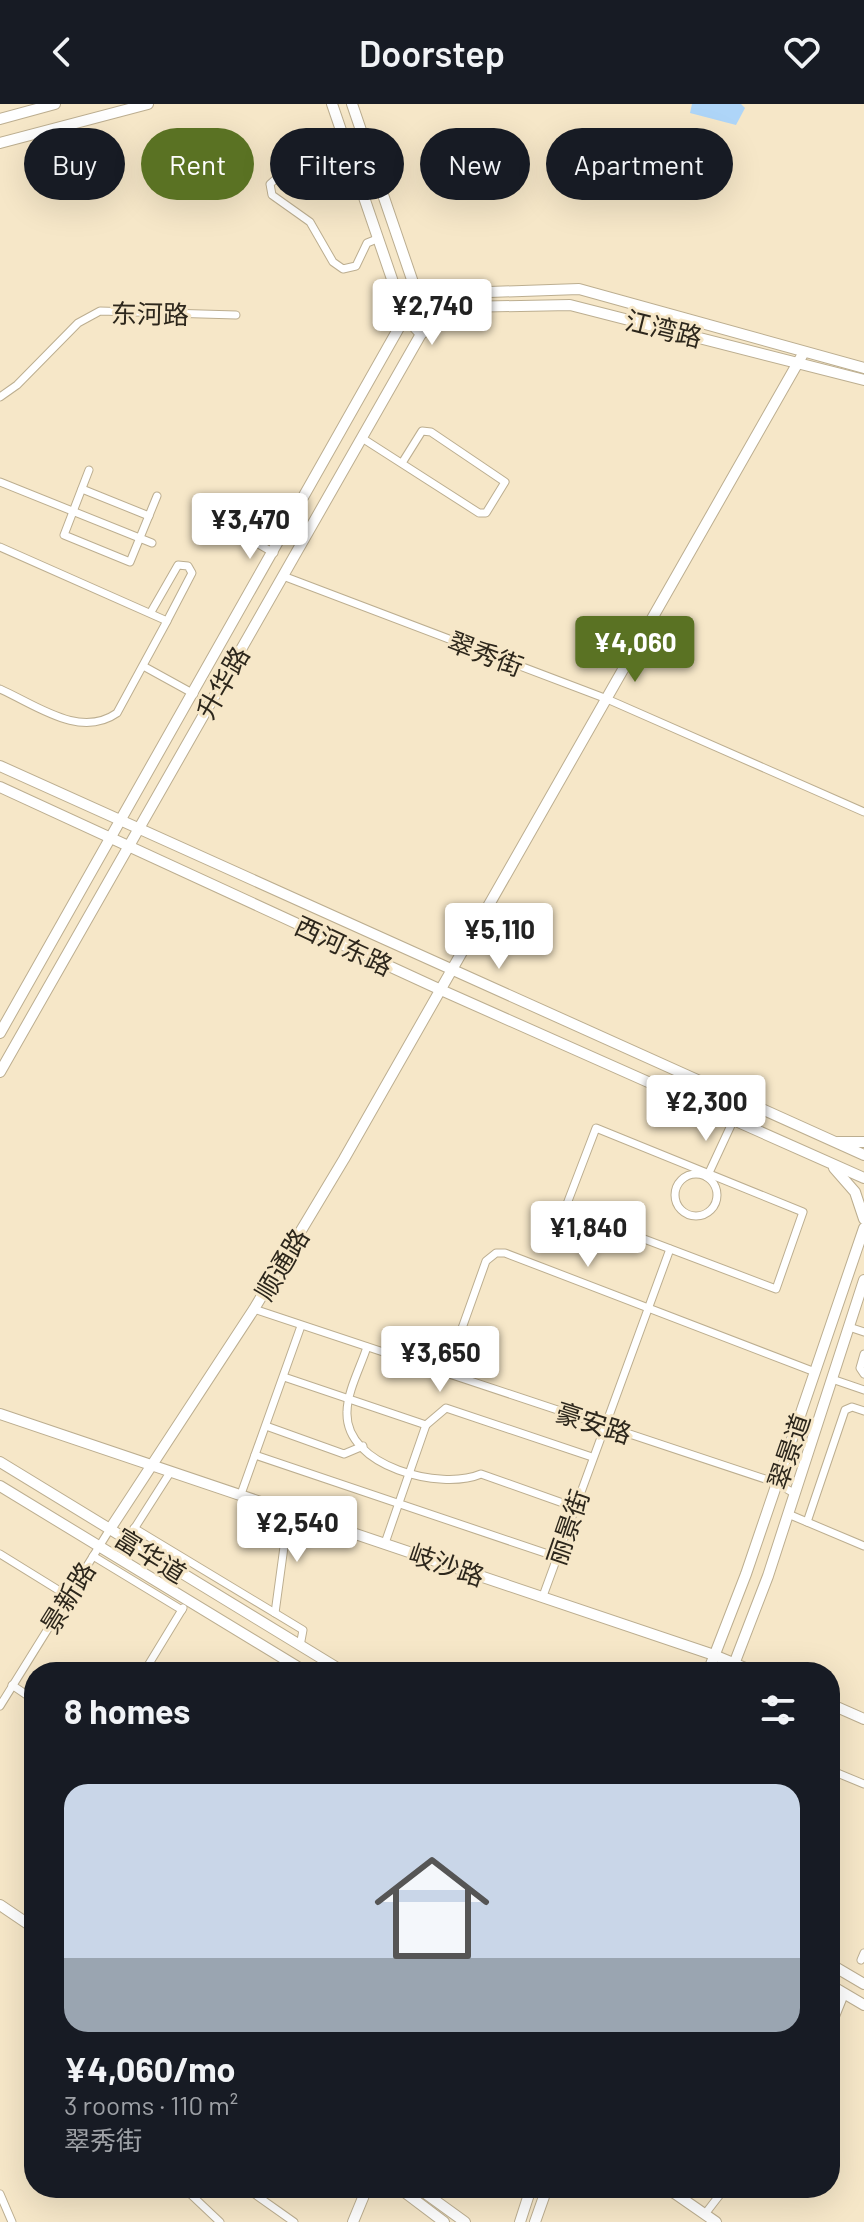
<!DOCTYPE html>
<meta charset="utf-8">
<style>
:root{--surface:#171b24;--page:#20242c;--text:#f1f3f6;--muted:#9ea1a6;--line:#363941;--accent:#5a7223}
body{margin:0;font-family:Barlow,"Noto Sans SC",sans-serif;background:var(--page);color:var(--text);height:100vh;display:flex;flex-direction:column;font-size:30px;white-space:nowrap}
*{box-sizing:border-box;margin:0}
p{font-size:26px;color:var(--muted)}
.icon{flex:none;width:44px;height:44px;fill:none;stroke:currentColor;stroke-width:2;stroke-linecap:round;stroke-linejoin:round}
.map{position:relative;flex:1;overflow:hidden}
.drawer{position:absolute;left:24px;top:1558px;width:816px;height:536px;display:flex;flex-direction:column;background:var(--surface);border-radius:32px;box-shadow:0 8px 32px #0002}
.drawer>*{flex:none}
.guide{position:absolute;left:24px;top:24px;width:816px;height:72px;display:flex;gap:16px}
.price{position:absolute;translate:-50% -68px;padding:0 18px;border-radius:8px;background:#fff;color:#222;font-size:26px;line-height:52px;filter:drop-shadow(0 2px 4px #0008)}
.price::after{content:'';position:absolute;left:50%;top:48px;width:24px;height:18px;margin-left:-12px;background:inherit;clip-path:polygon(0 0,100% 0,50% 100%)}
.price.active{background:var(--accent);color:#fff}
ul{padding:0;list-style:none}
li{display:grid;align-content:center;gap:16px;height:424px;padding:0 40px}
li+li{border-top:2px solid var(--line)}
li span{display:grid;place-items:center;height:248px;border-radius:24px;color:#555}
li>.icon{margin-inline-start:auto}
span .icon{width:144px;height:144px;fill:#fffc;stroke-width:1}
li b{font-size:34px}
h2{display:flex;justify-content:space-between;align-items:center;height:96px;padding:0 40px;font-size:34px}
.tag{padding:0 28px;border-radius:36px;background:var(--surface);box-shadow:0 8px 32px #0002;font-size:28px;line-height:72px}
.tag.active{background:var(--accent);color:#fff}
header{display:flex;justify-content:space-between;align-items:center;height:104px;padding:0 40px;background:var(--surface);font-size:36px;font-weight:600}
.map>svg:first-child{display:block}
.water{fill:#aed5f8}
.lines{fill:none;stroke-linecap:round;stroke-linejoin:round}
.street-casing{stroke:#bcae90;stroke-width:9}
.secondary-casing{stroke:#bcae90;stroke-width:12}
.street{stroke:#fff;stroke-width:7}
.secondary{stroke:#fff;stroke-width:10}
.labels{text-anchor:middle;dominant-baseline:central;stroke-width:6;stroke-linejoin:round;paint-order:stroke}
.street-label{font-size:26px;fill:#2d271c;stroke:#f6e7c8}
</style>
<header><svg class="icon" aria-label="back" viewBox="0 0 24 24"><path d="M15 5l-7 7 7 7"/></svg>Doorstep<svg class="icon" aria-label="heart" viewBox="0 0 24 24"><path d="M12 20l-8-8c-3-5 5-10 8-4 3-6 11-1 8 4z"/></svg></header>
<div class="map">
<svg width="864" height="2118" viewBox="0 0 864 2118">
<rect width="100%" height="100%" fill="#f6e7c8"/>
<polygon class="water" points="692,0 741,0 745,4 736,21 690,9"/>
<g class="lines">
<g class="street-casing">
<g id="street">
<polyline points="348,53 279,72 270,80 272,91 310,118 333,158 343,165 356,162 367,139 377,135"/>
<polyline points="0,293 17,281 78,219 100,207 236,211"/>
<polyline points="362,334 479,409 486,409 505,378 431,328 422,327 402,359"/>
<polyline points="89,366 64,431 130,458 157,392"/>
<polyline points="0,378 152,439"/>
<polyline points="82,385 149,412"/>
<polyline points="222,419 274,449"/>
<path d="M 0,443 L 167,517 L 117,609 C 80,635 36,601 0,585"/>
<polyline points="283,472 607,595 864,708"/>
<polyline points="151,508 178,461 188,462 192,469 167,517"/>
<polyline points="145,563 194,590"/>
<polygon points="596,1024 803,1108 776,1185 565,1105"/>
<circle cx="696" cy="1091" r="21"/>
<polyline points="707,1073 733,1017"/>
<polyline points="254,1205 777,1379 795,1390"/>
<polyline points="849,1223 864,1228"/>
<path d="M 367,1243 C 361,1262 347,1288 347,1308 C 345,1363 441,1387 481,1370 L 574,1403"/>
<polyline points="864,1250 860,1264 864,1270"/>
<polyline points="446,1269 486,1157 496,1149 505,1149 815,1268"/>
<polyline points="284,1273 426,1321 446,1304 592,1353"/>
<polyline points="832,1275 864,1286"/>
<polyline points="266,1322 344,1350 363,1342"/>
<polyline points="255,1351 557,1453"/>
<polyline points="241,1390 301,1222"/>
<polyline points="788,1410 864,1442"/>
<polyline points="807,1418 845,1306 852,1303 864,1307"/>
<polyline points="134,1424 303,1526 300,1542"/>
<polyline points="127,1436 171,1367"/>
<polyline points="385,1439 426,1321"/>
<polyline points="0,1450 68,1492"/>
<polyline points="93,1452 182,1506"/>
<polyline points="543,1492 670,1145"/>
<polyline points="275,1509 289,1406"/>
<polyline points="144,1568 183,1504"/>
<polyline points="12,1581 34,1596"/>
<polyline points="0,1602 110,1425"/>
<polyline points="830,1666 864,1680"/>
<polyline points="861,1856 864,1849"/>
<polyline points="830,1926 845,1889"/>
<polyline points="184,2084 220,2118"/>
<polyline points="246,2084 294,2118"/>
<polyline points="0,2090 12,2118"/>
<polyline points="705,2110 725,2084"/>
</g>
</g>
<g class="secondary-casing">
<g id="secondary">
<polyline points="332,0 405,213 421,230 419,196 352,0"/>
<polyline points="0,15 55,0"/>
<polyline points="0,39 148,0"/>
<polyline points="0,662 864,1051"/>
<polyline points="0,683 441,886 864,1074"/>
<polyline points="0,929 405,213 419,196 462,189 579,185 864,264"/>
<polyline points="0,968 421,230 460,203 570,201 864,276"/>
<polyline points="838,1038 864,1038"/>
<polyline points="834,1064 855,1088 864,1115"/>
<polyline points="0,1310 714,1551 755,1568"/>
<polyline points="0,1358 344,1568"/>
<polyline points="0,1382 306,1568"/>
<polyline points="110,1425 254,1205 344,1055 804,248"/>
<polyline points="708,1568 746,1470 864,1124"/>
<polyline points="731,1568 768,1472 864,1176"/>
<polyline points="830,1600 864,1615"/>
<polyline points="0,1801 34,1824"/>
<polyline points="830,1860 864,1880"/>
<polyline points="830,1881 864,1901"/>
<polyline points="399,2084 444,2118"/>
<polyline points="418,2084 465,2118"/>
<polyline points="667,2084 716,2118"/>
<polyline points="353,2118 367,2084"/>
<polyline points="520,2118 531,2084"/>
<polyline points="535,2118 547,2084"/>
</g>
</g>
<use href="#street" class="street"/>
<use href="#secondary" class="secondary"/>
</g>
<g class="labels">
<g class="street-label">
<text transform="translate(150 209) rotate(1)">东河路</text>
<text transform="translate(664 224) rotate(14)">江湾路</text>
<text transform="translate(486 549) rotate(21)">翠秀街</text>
<text transform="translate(222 578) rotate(-60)">升华路</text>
<text transform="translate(344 841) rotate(25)">西河东路</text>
<text transform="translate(281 1160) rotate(-59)">顺通路</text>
<text transform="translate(594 1318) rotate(18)">豪安路</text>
<text transform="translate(788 1347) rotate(-71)">翠景道</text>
<text transform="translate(567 1423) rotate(-71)">丽景街</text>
<text transform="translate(151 1451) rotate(32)">富华道</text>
<text transform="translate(447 1460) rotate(19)">岐沙路</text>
<text transform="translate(67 1493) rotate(-58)">景新路</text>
</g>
</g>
</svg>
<b class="price" style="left:432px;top:243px">¥2,740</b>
<b class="price" style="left:250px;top:457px">¥3,470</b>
<b class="price active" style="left:635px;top:580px">¥4,060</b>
<b class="price" style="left:499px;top:867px">¥5,110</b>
<b class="price" style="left:706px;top:1039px">¥2,300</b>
<b class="price" style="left:588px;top:1165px">¥1,840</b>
<b class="price" style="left:440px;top:1290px">¥3,650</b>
<b class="price" style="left:297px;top:1460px">¥2,540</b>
<div class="guide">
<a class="tag">Buy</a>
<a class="tag active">Rent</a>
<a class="tag">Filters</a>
<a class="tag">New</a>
<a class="tag">Apartment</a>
</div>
<section class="drawer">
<h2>8 homes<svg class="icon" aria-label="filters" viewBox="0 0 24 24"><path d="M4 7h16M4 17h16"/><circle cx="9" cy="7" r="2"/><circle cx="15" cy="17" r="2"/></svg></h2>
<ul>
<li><span style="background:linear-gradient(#c9d6e8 70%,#9aa5b1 0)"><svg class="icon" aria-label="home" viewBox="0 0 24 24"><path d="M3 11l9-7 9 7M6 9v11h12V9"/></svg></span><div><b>¥4,060/mo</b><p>3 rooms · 110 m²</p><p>翠秀街</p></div></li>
</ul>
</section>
</div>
